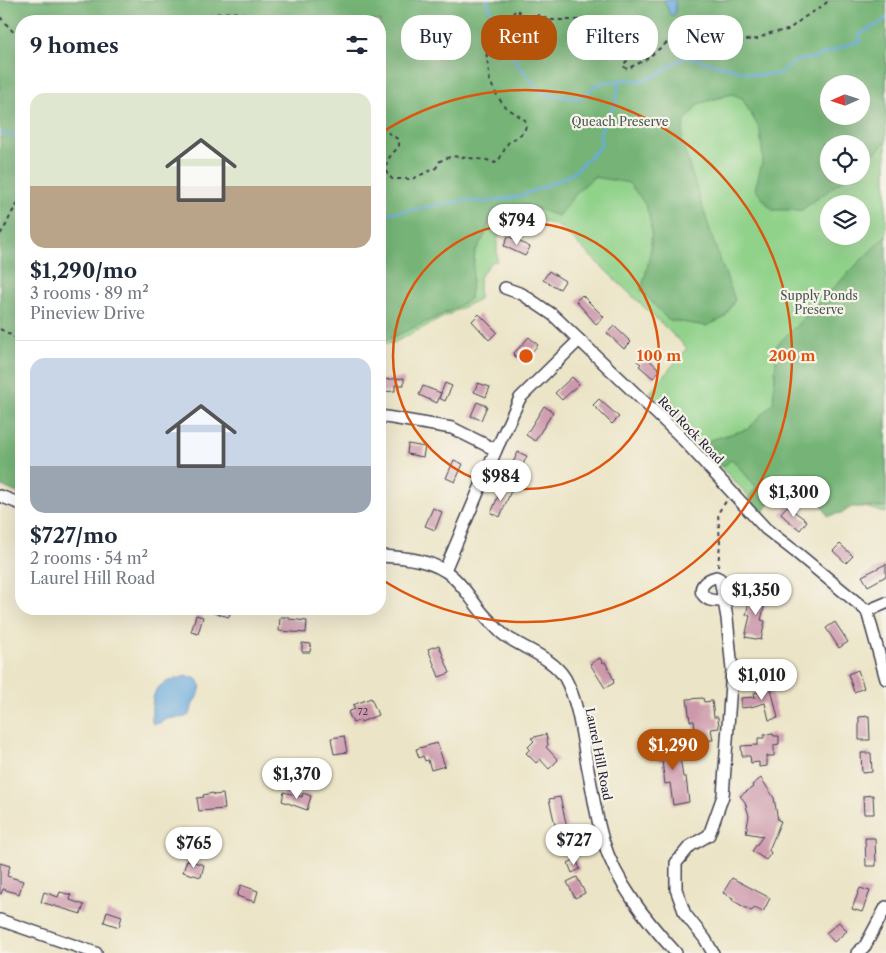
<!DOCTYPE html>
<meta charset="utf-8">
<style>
:root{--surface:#fff;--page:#f2f2f3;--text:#1f2937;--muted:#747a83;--line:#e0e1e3;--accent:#b45309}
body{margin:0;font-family:"Libre Caslon Text",serif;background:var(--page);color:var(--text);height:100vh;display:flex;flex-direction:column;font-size:19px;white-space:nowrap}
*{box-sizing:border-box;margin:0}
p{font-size:16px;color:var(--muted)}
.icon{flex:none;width:28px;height:28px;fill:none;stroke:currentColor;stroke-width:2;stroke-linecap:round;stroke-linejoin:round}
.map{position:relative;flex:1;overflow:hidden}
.drawer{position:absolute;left:15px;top:15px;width:371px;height:600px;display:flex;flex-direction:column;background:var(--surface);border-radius:20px;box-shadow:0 5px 20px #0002}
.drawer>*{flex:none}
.guide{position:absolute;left:401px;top:15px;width:409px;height:45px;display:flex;gap:10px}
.needle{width:32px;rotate:267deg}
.buttons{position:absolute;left:820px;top:75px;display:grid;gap:10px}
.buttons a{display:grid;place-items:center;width:50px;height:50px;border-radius:50%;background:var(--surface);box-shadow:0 5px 20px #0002;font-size:25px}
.price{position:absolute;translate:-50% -42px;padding:0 11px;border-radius:18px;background:#fff;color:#222;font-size:16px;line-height:32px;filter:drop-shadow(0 1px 2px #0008)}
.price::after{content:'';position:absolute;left:50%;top:30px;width:15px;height:11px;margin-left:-8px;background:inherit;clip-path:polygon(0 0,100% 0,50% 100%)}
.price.on{background:var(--accent);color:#fff}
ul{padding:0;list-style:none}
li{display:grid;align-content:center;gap:10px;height:265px;padding:0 15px}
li+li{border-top:1px solid var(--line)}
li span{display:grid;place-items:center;height:155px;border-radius:15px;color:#555}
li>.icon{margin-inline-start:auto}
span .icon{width:90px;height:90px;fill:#fffc;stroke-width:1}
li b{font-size:21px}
h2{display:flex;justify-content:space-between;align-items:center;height:60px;padding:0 15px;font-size:21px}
.tag{padding:0 18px;border-radius:20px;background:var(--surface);box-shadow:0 5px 20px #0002;font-size:18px;line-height:45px}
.tag.on{background:var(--accent);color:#fff}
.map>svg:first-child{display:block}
.green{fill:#90d28a;stroke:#597a62;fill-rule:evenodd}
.forest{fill:#74b476;stroke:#4b6b58;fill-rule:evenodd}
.water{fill:#6aaadd;stroke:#46668c}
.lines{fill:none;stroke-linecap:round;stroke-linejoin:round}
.stream{stroke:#6aaadd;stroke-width:2.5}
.building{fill:#cc99ac}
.street-casing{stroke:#403f50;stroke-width:14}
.path{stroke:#403f50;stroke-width:2;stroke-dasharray:4 4;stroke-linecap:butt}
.street{stroke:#fff;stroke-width:11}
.ring{fill:none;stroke:#de560e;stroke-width:2.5}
.labels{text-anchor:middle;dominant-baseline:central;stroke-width:4.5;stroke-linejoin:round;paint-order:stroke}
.number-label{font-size:10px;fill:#4c4057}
.park-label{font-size:12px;fill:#435753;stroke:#f7f3e8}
.street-label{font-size:12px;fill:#22223b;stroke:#f7f3e8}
.centre{fill:#de560e;stroke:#f7f3e8;stroke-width:2.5}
.ring-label{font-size:15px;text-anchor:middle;font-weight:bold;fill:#de560e;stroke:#f7f3e8;stroke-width:4.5;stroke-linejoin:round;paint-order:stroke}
</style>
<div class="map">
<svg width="886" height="953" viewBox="0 0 886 953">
<rect width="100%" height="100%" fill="#f7f3e8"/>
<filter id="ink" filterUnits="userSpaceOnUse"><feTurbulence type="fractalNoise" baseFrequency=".02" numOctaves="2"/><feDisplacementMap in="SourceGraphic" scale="10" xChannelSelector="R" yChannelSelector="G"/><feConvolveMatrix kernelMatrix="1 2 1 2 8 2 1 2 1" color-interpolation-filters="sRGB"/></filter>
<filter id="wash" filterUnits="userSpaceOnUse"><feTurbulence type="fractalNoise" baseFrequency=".0096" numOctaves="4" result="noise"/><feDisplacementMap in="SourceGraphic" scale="20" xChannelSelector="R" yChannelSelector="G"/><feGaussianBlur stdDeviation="1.12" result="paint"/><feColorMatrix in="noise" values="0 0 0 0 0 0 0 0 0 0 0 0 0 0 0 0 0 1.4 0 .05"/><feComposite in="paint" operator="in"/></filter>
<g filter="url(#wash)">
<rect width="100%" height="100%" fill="#ebe4c6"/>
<path class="green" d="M 0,0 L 886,0 L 886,513 L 782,484 L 763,511 L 650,393 L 687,348 L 560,227 L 514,212 L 497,240 L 497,261 L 491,262 L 479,278 L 479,299 L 393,343 L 380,344 L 380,21 L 21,21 ZM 829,84 L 861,84 L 861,116 L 829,116 ZM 829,144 L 861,144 L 861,176 L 829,176 ZM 829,204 L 861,204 L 861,236 L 829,236 Z"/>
<g class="forest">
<path d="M 0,0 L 886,0 L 886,142 L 861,167 L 861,144 L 829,144 L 829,176 L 848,176 L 802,210 L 772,210 L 755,189 L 763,159 L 760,130 L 742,98 L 732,94 L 698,104 L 684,123 L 682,143 L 716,249 L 735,300 L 724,318 L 706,326 L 668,320 L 641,290 C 649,264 656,235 647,209 C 644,200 634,191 629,183 L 594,177 L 579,190 L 558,216 L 526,205 L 493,210 L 485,235 L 475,252 L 470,299 L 454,309 L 389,339 L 380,340 L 380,21 L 21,21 L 21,495 L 0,485 ZM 829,84 L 861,84 L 861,116 L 829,116 Z"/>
<polygon points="886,235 886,507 852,507 841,513 828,516 819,500 783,485 762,513 748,499 756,487 732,459 723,467 704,446 710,440 748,429 773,403 777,345"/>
</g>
<g class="water">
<polygon points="664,0 675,0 676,10 674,15 670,15"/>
<path d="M 188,676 C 208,681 200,691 193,704 C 191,707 192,712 189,715 C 183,720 172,716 165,720 C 160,722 160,724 154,724 L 152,722 C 151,688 155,683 188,676 Z"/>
</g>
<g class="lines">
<g class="stream">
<polyline points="487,0 497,27"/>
<path d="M 501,38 L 519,66 L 543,94 L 582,99 C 594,84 600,81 620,81"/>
<polyline points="0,133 21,138"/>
<path d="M 380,215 L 468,200 L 485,202 L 516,197 L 546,186 L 573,173 L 601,146 L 600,132 L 606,118 L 615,106 L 620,81 L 626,79 L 638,81 L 656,76 L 676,62 L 687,57 L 757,75 L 778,74 L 796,61 L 813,58 L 853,43 L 861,42 L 859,36 C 866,28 878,27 886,18"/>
</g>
</g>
<g id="blocks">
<g class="building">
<polygon points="508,236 530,247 525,256 504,246"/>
<polygon points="549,271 565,281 560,289 543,280"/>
<polygon points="582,295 604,317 596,324 576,301"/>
<polygon points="479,314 497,332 489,340 472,321"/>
<polygon points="614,326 631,342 624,349 607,333"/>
<polygon points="529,337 538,345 522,363 513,354"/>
<polygon points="643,354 660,370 653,378 639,366 641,364 637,361"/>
<polygon points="572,377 579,384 562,400 555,393"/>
<polygon points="404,378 404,385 395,385 395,391 380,392 380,380"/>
<polygon points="445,383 452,386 445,401 439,398"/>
<polygon points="478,383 490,387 486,397 474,392"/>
<polygon points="423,386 441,393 437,403 419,395"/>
<polygon points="599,399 619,417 612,424 593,405"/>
<polygon points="477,402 487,406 481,420 471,416"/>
<polygon points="544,406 553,412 535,441 526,435"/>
<polygon points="408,444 425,447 423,457 407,454"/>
<polygon points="518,452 527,456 519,473 510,469"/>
<polygon points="454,460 463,464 455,482 446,478"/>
<polygon points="502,487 511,491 500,517 491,513"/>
<polygon points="787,506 807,521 800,530 785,518 781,513"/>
<polygon points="433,508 442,512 435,530 425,526"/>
<polygon points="840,544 853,556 846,563 833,551"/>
<polygon points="886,564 886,576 868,586 862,576"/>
<polygon points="751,593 767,596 761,620 765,621 761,640 745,637 750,616 746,615"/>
<polygon points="207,609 231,609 229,617 206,611"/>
<polygon points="196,615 203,617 198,634 191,632"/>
<polygon points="280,617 289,617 289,619 307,621 306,633 279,631"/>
<polygon points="835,622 848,642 839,648 826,628"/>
<polygon points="302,643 311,644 310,652 302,652"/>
<polygon points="439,645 450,673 439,677 428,649"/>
<polygon points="600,658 603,663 605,662 614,680 613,681 614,683 605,688 590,664"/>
<polygon points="858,670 864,688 854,692 848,674"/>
<polygon points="770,684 778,718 769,720 765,703 751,707 741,708 741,698 755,697 754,693 761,691 760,686"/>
<polygon points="371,698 378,715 361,722 360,720 353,723 348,712 355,709 353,705"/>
<polygon points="703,698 704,702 712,701 714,717 718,717 719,728 711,729 713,740 696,741 694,721 690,721 687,699"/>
<polygon points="869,716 870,740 859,740 859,717"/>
<polygon points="546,734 548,745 546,747 558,760 549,769 540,759 536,763 526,753 530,749 528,747 534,741 531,738"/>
<polygon points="773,734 774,736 779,736 779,744 774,745 774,756 767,756 767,766 759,767 759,762 751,763 750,756 742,756 741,746 758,745 758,738 764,738 764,735"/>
<polygon points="344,736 347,752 334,754 331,738"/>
<polygon points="671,738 674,758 680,757 683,777 686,777 689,802 673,805 670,783 665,784 662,761 658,761 655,740"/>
<polygon points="437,743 445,766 431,770 428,760 425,761 423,756 419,758 416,749"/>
<polygon points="861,753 871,753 872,772 862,773"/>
<polygon points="761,778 774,798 778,820 781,821 769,850 771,853 766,860 752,851 763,836 746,833 749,816 745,802 740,796 753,787 752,785"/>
<polygon points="284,792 302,797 303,793 311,796 307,810 282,801"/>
<polygon points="213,793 214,795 223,794 225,809 199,811 197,798 204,797 203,795"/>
<polygon points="873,795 874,814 864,814 863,796"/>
<polygon points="560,797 567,827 556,829 549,799"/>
<polygon points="865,838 875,838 876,866 866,866"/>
<polygon points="576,859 580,869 572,873 568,863"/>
<polygon points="187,860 204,865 201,877 183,872"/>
<polygon points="0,863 10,866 7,876 23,881 19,894 3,889 1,894 0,894"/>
<polygon points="577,877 585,893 575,898 567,882"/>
<polygon points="732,878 770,898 763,912 755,908 751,911 732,900 733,898 723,893"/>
<polygon points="241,885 258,891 255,902 237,896"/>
<polygon points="860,888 870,891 862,912 852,909"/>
<polygon points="44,892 58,897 60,892 71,895 70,900 84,905 81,914 41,902"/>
<polygon points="107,911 122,916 119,927 104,922"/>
<polygon points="839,922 847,931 834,942 826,933"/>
</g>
</g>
</g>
<g filter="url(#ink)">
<use href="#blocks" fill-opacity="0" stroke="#403f50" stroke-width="1"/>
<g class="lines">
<g class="street-casing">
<g id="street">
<polyline points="505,288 522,294 553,315 678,434 766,529 797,553 867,611 886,679"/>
<polyline points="380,416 452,428 496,450"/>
<polyline points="0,496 21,504"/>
<path d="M 380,556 C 404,557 436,560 454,578 C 467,590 475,606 488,619 C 494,625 500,633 507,637 C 525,649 553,658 565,678 C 580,706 582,739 588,769 C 593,793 596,817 603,840 C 616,883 646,920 676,953"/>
<polyline points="445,570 496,450 520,398 579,340"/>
<polyline points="867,611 886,603"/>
<polyline points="0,920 96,953"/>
<path d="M 713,953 L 705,939 L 685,914 L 676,889 L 676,863 L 690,846 L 709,835 L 723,796 L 732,670 L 727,618 L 720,579 L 716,577 C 707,579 695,588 705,597 C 710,602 719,601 725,601"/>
<polyline points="857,953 865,946 886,907"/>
</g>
</g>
<g class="path">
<polyline points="0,17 16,35 21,38"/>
<path d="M 186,21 C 204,14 246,6 261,21"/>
<path d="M 380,131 L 387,132 L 399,140 L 399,147 C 390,155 386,160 386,171 L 392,179 L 412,179 L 436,168 L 440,161 L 452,156 L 487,160 L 495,163 L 499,160 L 508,143 L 524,132 L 526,126 L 525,120 L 504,106 L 495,92 L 490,81 L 485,42 L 490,34 L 515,27 L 512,17 L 515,10 L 518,10 L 525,24 L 530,25 L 533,24 L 538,15 L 549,20 L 578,20 L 589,23 L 594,25 L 599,31 L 621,39 L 636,37 C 649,50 627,57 623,66 L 627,69 L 645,60 L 688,26 L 698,21 L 703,23 L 712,39 L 725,47 L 731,47 L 745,40 L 757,39 L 770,33 L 788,30 L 803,18 L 823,6 L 829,0"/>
<path d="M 0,234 C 9,224 10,210 21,201"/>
<polyline points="0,329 21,341"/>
<polyline points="718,567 720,543 718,513 727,500"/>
</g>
<use href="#street" class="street"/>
</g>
</g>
<g class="ring">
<circle cx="526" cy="356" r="133"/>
<path d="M381 133A266 266 0 1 1 381 579"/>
</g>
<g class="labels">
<g class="number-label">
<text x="363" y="711">72</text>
</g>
<g class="park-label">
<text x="620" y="121">Queach Preserve</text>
<text x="819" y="295">Supply Ponds<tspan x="819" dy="14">Preserve</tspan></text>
</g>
<g class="street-label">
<text transform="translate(691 430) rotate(46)">Red Rock Road</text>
<text transform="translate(599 754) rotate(79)">Laurel Hill Road</text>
</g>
</g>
<circle cx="526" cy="356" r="8" class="centre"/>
<g class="ring-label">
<text x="659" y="361">100 m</text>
<text x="792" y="361">200 m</text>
</g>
</svg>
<div class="buttons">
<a><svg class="needle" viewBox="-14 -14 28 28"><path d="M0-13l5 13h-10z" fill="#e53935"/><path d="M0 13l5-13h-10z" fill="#747a83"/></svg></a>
<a><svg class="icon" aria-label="locate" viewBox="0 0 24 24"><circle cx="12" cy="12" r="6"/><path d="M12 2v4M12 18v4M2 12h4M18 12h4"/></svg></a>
<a><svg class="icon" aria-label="layers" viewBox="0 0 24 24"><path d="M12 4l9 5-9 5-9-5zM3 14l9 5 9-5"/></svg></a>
</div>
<b class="price" style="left:517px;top:246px">$794</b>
<b class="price" style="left:501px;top:502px">$984</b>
<b class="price" style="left:794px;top:518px">$1,300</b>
<b class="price" style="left:756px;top:616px">$1,350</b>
<b class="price" style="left:762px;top:701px">$1,010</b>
<b class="price on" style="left:673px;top:771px">$1,290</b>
<b class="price" style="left:297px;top:800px">$1,370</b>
<b class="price" style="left:574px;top:866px">$727</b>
<b class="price" style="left:194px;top:869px">$765</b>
<div class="guide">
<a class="tag">Buy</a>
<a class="tag on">Rent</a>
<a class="tag">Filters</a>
<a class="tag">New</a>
</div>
<section class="drawer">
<h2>9 homes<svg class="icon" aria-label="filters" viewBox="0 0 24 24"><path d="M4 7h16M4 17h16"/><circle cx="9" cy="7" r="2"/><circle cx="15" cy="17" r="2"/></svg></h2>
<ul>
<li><span style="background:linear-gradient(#dfe7d0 60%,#b9a48a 0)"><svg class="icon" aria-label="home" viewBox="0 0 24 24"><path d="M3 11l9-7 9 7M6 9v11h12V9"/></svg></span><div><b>$1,290/mo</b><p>3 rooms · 89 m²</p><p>Pineview Drive</p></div></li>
<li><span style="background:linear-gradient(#c9d6e8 70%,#9aa5b1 0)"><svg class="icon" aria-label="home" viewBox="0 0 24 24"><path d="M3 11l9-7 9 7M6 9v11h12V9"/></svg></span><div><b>$727/mo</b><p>2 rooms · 54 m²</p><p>Laurel Hill Road</p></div></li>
</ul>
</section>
</div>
